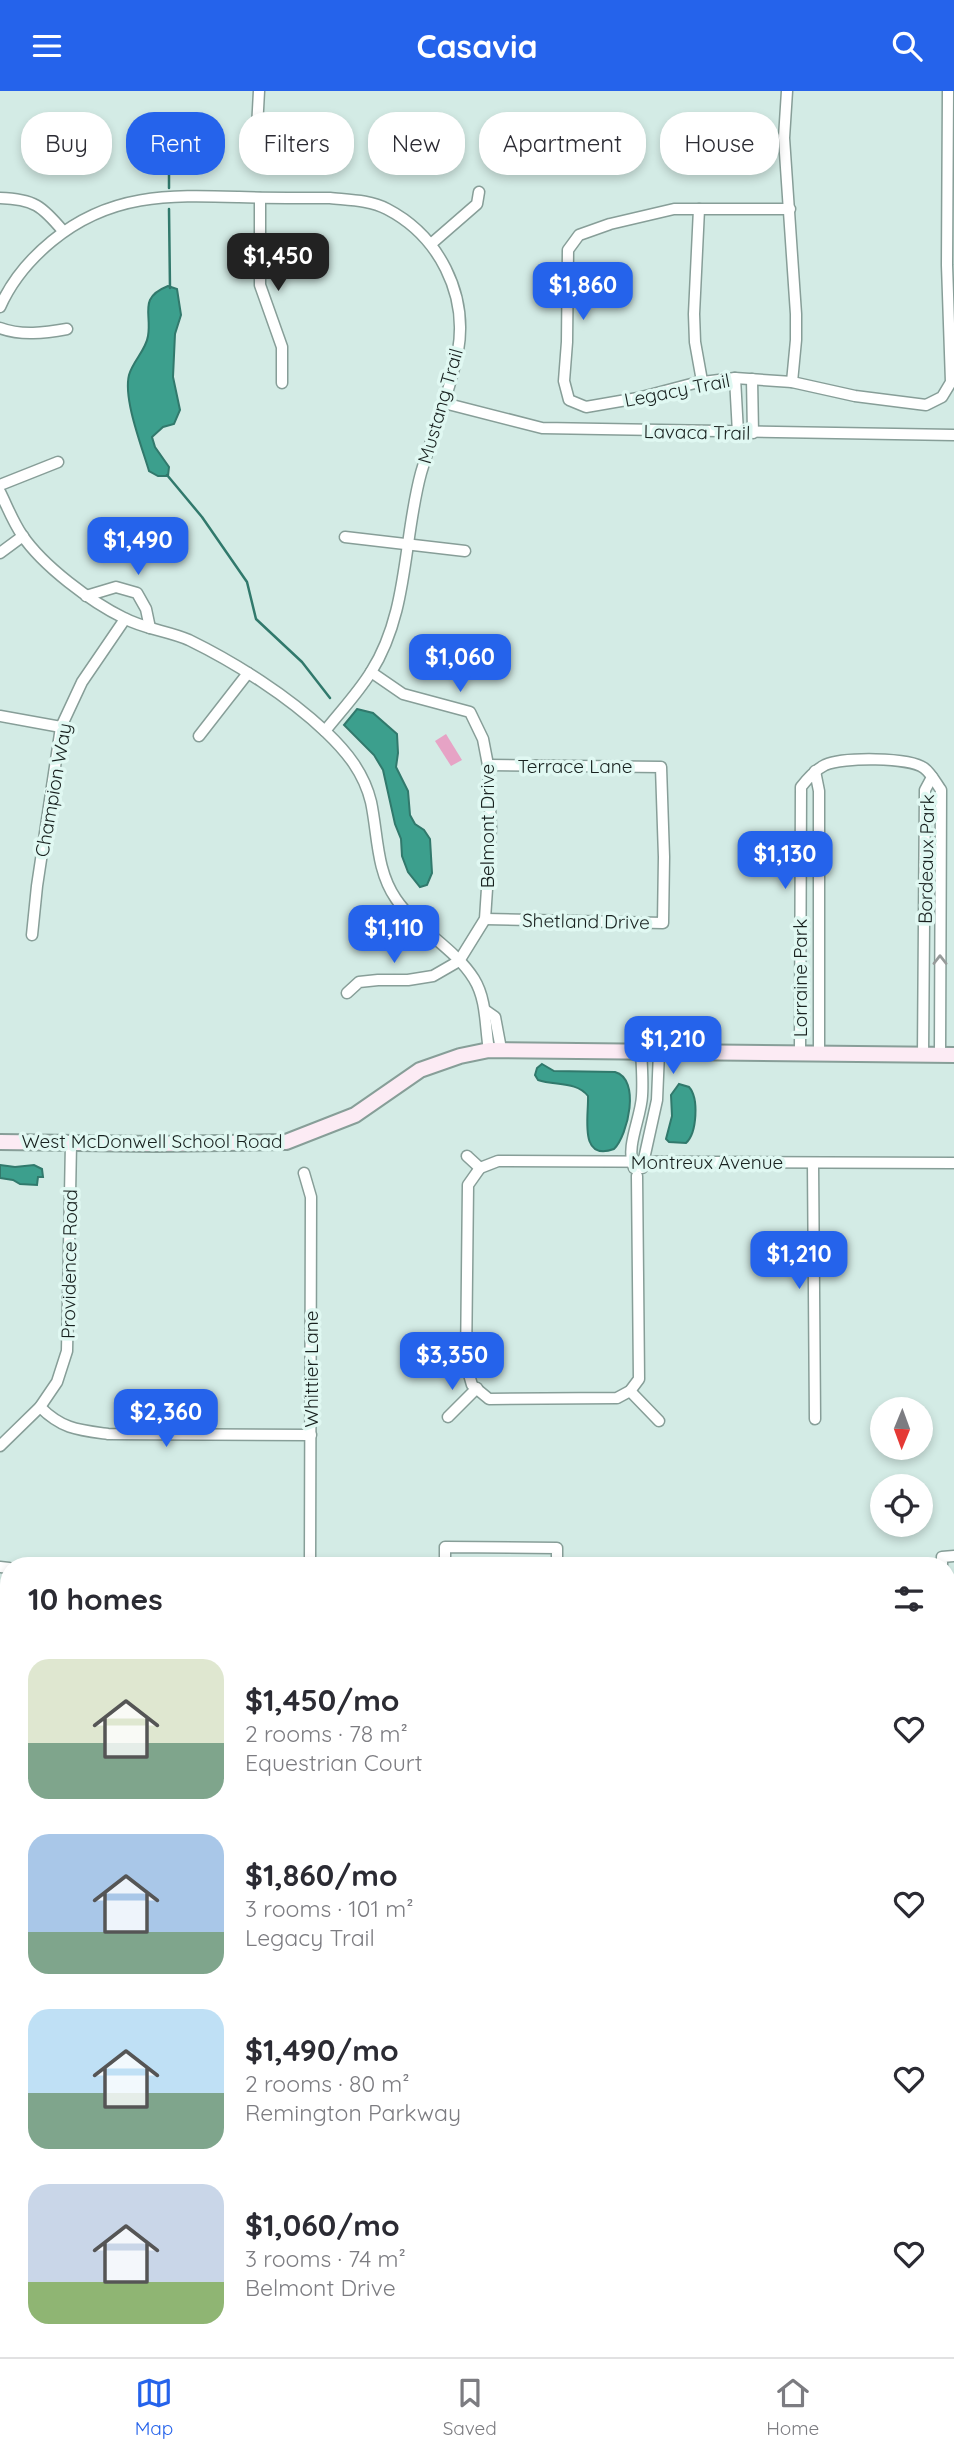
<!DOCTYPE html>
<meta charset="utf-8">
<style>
:root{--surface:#fff;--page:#f7f7f7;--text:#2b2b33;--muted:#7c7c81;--line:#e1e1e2;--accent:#2563eb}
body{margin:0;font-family:Quicksand,sans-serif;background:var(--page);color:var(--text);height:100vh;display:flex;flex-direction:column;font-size:26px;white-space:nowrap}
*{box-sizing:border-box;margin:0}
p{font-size:23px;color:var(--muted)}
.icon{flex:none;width:38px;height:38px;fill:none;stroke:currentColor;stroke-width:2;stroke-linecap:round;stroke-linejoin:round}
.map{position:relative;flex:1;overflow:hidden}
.drawer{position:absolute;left:0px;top:1466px;width:956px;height:800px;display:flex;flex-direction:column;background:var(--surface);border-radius:28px 28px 0 0;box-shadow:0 4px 10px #0003}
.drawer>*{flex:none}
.banner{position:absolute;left:21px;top:21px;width:914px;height:63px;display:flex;gap:14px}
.needle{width:46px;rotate:181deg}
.controls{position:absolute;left:870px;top:1306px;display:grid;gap:14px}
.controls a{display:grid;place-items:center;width:63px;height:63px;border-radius:50%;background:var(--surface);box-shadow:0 4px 10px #0003;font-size:35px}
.price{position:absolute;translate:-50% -60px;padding:0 16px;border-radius:14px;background:var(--accent);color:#fff;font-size:23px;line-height:46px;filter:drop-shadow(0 2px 4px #0008)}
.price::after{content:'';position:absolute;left:50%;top:42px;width:21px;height:16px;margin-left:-10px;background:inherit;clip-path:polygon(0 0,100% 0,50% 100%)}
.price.active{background:#222;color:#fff}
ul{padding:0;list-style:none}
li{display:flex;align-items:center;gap:21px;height:175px;padding:0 28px}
li span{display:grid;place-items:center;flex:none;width:196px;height:140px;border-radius:21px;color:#555}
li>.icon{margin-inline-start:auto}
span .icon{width:84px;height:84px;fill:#fffc;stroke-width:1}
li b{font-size:30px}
h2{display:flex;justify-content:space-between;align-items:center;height:84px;padding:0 28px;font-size:30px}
.tag{padding:0 24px;border-radius:28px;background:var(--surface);box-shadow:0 4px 10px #0003;font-size:24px;line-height:63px}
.tag.active{background:var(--accent);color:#fff}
header{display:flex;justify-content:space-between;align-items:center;height:91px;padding:0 28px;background:var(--accent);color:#fff;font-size:32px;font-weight:700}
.tabs{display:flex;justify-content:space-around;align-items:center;height:98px;border-top:2px solid var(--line);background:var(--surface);font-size:19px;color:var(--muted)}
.tabs a{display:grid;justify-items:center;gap:4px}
.tabs .active{color:var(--accent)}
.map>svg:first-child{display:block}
.green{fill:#e6a3c5}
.water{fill:#3c9f8d;stroke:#31796c;stroke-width:2}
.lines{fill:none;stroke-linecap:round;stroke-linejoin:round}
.stream{stroke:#31796c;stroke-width:2.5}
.minor-casing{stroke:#879e98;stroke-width:13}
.secondary-casing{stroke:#879e98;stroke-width:18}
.minor{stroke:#fff;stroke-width:10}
.secondary{stroke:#fcebf4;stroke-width:14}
.oneway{stroke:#979b9a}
.labels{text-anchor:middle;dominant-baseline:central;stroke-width:7;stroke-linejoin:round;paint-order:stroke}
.street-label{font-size:19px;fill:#18211f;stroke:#e0f8f2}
</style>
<header><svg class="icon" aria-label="menu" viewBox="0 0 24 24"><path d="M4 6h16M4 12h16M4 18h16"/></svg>Casavia<svg class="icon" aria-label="search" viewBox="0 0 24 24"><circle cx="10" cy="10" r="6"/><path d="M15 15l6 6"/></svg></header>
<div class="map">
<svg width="954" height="2266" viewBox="0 0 954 2266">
<rect width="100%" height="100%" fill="#d3ebe5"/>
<polygon class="green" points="446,643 462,669 451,675 435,650"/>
<g class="water">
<path d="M 168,195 L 177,198 L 181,224 L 175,243 L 173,286 L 180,319 L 174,333 L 163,336 L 152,346 L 155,356 L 169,376 L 168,385 L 158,385 L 149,380 C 142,356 123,308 129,284 C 133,270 146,259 148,245 C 152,222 138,207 168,195 Z"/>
<polygon points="357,618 373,622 397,643 398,662 396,676 408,700 410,724 415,733 424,739 430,748 432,782 427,794 420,796 408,781 402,765 401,748 395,733 383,679 374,664 344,634"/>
<path d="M 542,973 L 554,980 L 615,981 C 641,988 628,1044 614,1058 C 578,1071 589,1024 588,1005 C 576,990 555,995 538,989 L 535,984 L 537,977 Z"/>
<path d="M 679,993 L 689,996 C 699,1007 697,1042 686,1052 L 669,1051 L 666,1048 L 672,1025 L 671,1004 Z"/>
<polygon points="0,1074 15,1076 34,1074 42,1078 43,1086 38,1086 37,1094 20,1093 13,1089 0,1087"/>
<path d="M 6,1760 C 13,1776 9,1791 0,1804 L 0,1761 Z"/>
</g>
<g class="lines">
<g class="stream">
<polyline points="158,47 169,56 169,97"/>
<polyline points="169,118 170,197"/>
<polyline points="167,384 202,426 247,491 256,528 302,571 330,607"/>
</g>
<g class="minor-casing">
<g id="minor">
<polyline points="787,0 784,47 796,223 796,249 792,291"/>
<polyline points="257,37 259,0"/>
<path d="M 0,107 C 34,108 42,115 63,140"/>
<polyline points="260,107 260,194 282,256 282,292"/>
<polyline points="699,118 694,223 695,251 702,290"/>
<polyline points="790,118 674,118 610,133 579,144 568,159 567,251 564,290 569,309 586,316 638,307 695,292 735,287 792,291 855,305 926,314 942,306 951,291 947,174 948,0"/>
<polyline points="431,153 477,113 479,101"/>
<path d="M 0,216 C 12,189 30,168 52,150 C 110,102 169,104 239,106 C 270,107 300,107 330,107 C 349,109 370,109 387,118 C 439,145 468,203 458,260 C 450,302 433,341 421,382 C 403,448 409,521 371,581 C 358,602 340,621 325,640"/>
<path d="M 0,237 C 21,245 45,242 67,238"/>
<polyline points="735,287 738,342"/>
<polyline points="752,288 753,342"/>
<polyline points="444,312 542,337 954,344"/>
<polyline points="0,394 58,371"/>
<path d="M 0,401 C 7,415 13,431 22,444 C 43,475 91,511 124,527 C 144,538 169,540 189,549 C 236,572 288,605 326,641 C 347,661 364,682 371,711 C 378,744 376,779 396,808 C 417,839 454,856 474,888 C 487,909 485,936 489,959"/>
<polyline points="345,446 465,460"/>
<polyline points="0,462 23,445"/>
<polyline points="86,505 116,496 137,502 146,518 150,537"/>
<polyline points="0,625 61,636"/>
<polyline points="199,645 248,582"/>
<polyline points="815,680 819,700 819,963"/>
<polyline points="485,828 663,832 664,766 661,676 488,674"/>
<polyline points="32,844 37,795 61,636 82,591 125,528"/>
<polyline points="347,902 359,891 378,889 408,889 433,885 459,870 485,828 491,737 488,674 483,648 470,621 403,603 371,581"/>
<polyline points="485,919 495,926 501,958"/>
<path d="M 800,962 L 801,696 C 808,687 815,679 825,674 C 843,666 909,666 924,677 C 931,682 936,692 941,699 L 940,964"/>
<polyline points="923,964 925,699 932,686"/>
<polyline points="467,1065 480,1077"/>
<polyline points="813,1072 815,1328"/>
<polyline points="480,1077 468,1094 466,1273 472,1294 489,1308 617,1307 630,1300 639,1288 637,1085"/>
<polyline points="480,1077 498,1070 954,1072"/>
<path d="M 634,1077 C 625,1056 641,1027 642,1005 C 643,990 642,975 641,960"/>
<polyline points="642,1077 657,1009 659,961"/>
<polyline points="304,1082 311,1106 310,1475"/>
<polyline points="630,1300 659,1330"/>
<path d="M 40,1316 C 62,1338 78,1339 108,1343 L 311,1344"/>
<polyline points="448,1326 477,1297"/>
<polyline points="0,1355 40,1316 57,1291 67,1260 71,1052"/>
<polyline points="445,1475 445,1456 557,1457 557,1475"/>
<polyline points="942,1475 942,1466 954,1465"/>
<polyline points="0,1476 9,1477"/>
<polyline points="947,1585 954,1581"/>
<polyline points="0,1614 9,1625"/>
<polyline points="0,1931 9,1924"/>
<polyline points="947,2008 954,2008"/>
<polyline points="67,2258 67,2266"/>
<polyline points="385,2260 447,2258 954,2262"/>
<polyline points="221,2266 221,2258"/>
</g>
</g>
<g class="secondary-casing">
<polyline id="secondary" points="0,1051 156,1053 286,1051 355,1024 420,979 460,965 489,959 954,964"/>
</g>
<use href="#minor" class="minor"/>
<use href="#secondary" class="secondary"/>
</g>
<defs><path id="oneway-chevron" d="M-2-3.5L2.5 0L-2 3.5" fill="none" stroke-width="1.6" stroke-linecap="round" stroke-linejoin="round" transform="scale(1.75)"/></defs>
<use class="oneway" href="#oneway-chevron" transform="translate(940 869) rotate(-90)"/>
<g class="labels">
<g class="street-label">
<text transform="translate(677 299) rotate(-11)">Legacy Trail</text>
<text transform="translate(440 315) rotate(-74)">Mustang Trail</text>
<text transform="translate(697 341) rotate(1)">Lavaca Trail</text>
<text x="575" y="675">Terrace Lane</text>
<text transform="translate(53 699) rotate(-80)">Champion Way</text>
<text transform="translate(487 735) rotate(-90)">Belmont Drive</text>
<text transform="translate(926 768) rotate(-89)">Bordeaux Park</text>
<text transform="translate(586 830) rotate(1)">Shetland Drive</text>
<text transform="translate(800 887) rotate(-90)">Lorraine Park</text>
<text x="152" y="1050">West McDonwell School Road</text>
<text x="707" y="1071">Montreux Avenue</text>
<text transform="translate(69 1173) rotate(-89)">Providence Road</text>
<text transform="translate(311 1278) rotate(-90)">Whittier Lane</text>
</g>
</g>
</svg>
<div class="controls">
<a><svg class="needle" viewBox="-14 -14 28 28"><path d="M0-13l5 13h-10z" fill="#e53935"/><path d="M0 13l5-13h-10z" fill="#7c7c81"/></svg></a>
<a><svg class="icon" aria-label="locate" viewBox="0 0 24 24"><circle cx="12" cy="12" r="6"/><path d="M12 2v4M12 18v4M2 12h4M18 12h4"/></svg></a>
</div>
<b class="price active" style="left:278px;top:202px">$1,450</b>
<b class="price" style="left:583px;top:231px">$1,860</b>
<b class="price" style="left:138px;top:486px">$1,490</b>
<b class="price" style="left:460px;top:603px">$1,060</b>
<b class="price" style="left:785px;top:800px">$1,130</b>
<b class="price" style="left:394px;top:874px">$1,110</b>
<b class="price" style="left:673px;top:985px">$1,210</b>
<b class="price" style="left:799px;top:1200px">$1,210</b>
<b class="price" style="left:452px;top:1301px">$3,350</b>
<b class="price" style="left:166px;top:1358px">$2,360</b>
<div class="banner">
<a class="tag">Buy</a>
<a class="tag active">Rent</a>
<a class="tag">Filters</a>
<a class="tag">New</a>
<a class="tag">Apartment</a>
<a class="tag">House</a>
</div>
<section class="drawer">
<h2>10 homes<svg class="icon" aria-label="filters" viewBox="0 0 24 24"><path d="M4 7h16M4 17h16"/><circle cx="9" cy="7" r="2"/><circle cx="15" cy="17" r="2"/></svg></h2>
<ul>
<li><span style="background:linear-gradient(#dfe7d0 60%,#7fa58c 0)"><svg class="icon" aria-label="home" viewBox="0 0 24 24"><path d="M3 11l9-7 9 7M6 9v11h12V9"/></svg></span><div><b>$1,450/mo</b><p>2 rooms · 78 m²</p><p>Equestrian Court</p></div><svg class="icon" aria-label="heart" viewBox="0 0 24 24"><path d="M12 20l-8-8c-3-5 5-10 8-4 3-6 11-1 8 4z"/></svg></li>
<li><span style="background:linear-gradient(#a9c7e8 70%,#7fa58c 0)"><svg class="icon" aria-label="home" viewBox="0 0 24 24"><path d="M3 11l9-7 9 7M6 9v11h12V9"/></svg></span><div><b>$1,860/mo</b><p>3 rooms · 101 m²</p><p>Legacy Trail</p></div><svg class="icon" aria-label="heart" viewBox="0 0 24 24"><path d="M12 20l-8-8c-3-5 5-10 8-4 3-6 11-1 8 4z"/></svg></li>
<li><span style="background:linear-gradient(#bfe0f5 60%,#7fa58c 0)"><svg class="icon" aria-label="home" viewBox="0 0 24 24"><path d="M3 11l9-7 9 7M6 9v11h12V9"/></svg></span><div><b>$1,490/mo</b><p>2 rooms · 80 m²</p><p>Remington Parkway</p></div><svg class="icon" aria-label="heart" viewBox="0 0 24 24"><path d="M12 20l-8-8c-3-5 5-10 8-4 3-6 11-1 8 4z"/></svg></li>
<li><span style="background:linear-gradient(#c9d6e8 70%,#8fb573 0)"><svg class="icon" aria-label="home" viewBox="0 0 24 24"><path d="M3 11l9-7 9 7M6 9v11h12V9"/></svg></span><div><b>$1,060/mo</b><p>3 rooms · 74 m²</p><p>Belmont Drive</p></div><svg class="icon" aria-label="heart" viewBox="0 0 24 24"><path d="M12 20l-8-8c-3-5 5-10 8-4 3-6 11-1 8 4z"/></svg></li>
</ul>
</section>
</div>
<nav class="tabs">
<a class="active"><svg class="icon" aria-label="map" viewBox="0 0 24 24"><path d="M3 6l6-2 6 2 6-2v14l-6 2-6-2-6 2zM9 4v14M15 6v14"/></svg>Map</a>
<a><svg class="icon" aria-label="saved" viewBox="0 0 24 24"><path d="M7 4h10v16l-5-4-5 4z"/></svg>Saved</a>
<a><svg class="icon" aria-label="home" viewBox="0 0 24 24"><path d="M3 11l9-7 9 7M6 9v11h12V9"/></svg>Home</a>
</nav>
